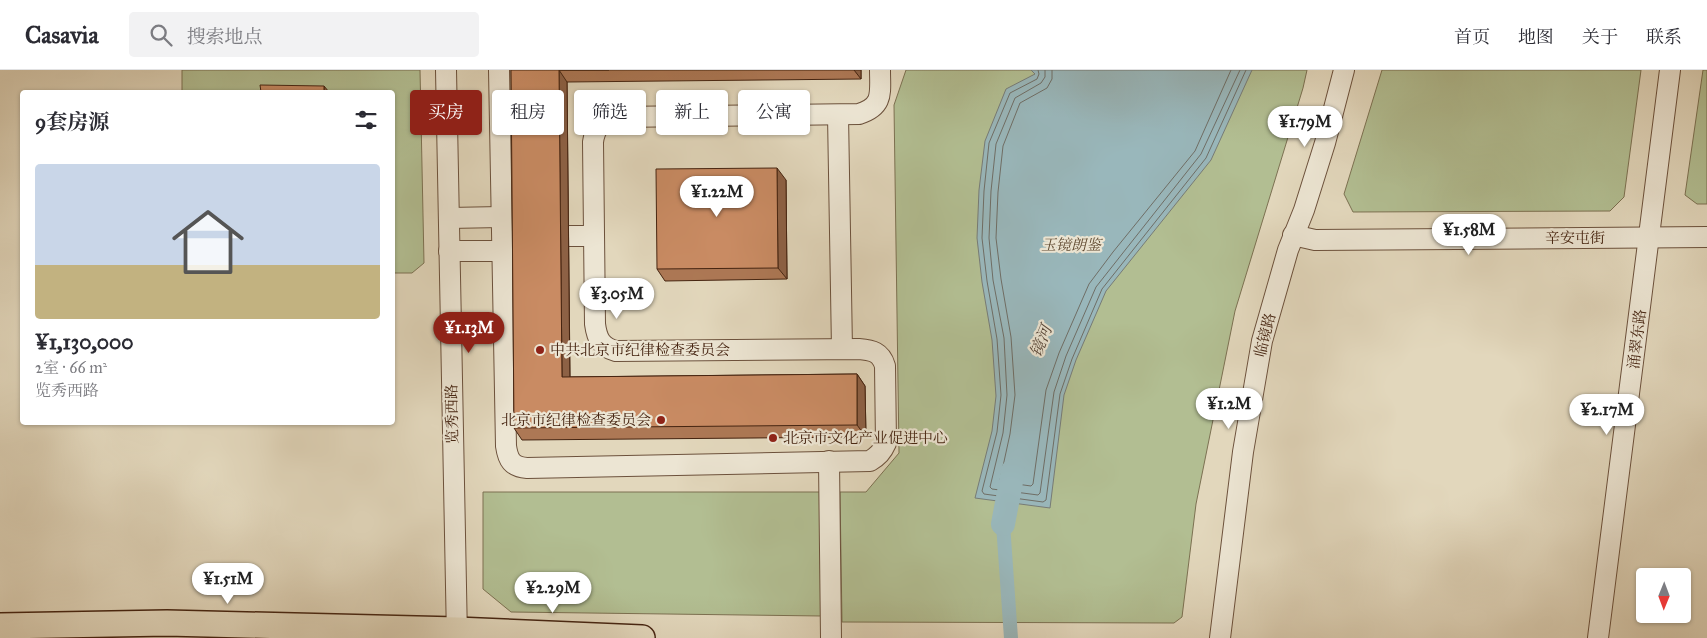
<!DOCTYPE html>
<html lang="zh">
<meta charset="utf-8">
<style>
:root{--surface:#fff;--page:#f2f2f3;--text:#2b2b33;--muted:#7c7c81;--line:#e1e1e2;--accent:#8f2418}
body{margin:0;font-family:"IM FELL Great Primer","Noto Serif SC",serif;background:var(--page);color:var(--text);height:100vh;display:flex;flex-direction:column;font-size:19px;white-space:nowrap}
*{box-sizing:border-box;margin:0}
p{font-size:16px;color:var(--muted)}
.icon{flex:none;width:28px;height:28px;fill:none;stroke:currentColor;stroke-width:2;stroke-linecap:round;stroke-linejoin:round}
.map{position:relative;flex:1;overflow:hidden}
.panel{position:absolute;left:20px;top:20px;width:375px;height:335px;display:flex;flex-direction:column;background:var(--surface);border-radius:5px;box-shadow:0 1px 4px #0004}
.panel>*{flex:none}
.hud{position:absolute;left:410px;top:20px;width:475px;height:45px;display:flex;gap:10px}
.needle{width:32px;rotate:181deg}
.buttons{position:absolute;left:1636px;top:498px;display:grid;gap:10px}
.buttons a{display:grid;place-items:center;width:55px;height:55px;border-radius:5px;background:var(--surface);box-shadow:0 1px 4px #0004;font-size:25px}
.price{position:absolute;translate:-50% -42px;padding:0 11px;border-radius:18px;background:#fff;color:#222;font-size:16px;line-height:32px;filter:drop-shadow(0 1px 2px #0008)}
.price::after{content:'';position:absolute;left:50%;top:30px;width:15px;height:11px;margin-left:-8px;background:inherit;clip-path:polygon(0 0,100% 0,50% 100%)}
.price.on{background:var(--accent);color:#fff}
ul{padding:0;list-style:none}
li{display:grid;align-content:center;gap:10px;height:265px;padding:0 15px}
li span{display:grid;place-items:center;height:155px;border-radius:5px;color:#555}
li>.icon{margin-inline-start:auto}
span .icon{width:90px;height:90px;fill:#fffc;stroke-width:1}
li b{font-size:21px}
h2{display:flex;justify-content:space-between;align-items:center;height:60px;padding:0 15px;font-size:21px}
.chip{padding:0 18px;border-radius:5px;background:var(--surface);box-shadow:0 1px 4px #0004;font-size:18px;line-height:45px}
.chip.on{background:var(--accent);color:#fff}
header{display:flex;align-items:center;gap:30px;box-sizing:border-box;height:70px;padding:0 25px;background:var(--surface);border-bottom:1px solid var(--line)}
header strong{font-size:24px}
nav{display:flex;gap:28px;margin-inline-start:auto;font-size:18px}
.search{width:350px;height:45px;background:var(--page);display:flex;align-items:center;gap:12px;box-sizing:border-box;padding:0 18px;border-radius:5px;color:var(--muted);font-size:19px}
.map>svg:first-child{display:block}
.green{fill:#b2be92;stroke:#7c7152}
.water{fill:#99b7bb;stroke:#777c77}
.lines{fill:none;stroke-linecap:round;stroke-linejoin:round}
.shore{stroke:#6f6e66;stroke-width:1}
.canal{stroke:#99b7bb;stroke-width:14}
.river{stroke:#99b7bb;stroke-width:24}
.minor-casing{stroke:#6c513c;stroke-width:22}
.major-casing{stroke:#452411;stroke-width:28}
.minor{stroke:#ece5d3;stroke-width:20}
.major{stroke:#e2d7bc;stroke-width:25}
.wall{fill:#ad7855;stroke:#452411}
.shaded-wall{fill:#8d6145;stroke:#452411}
.building{fill:#c98b63;stroke:#452411}
.poi-dot{fill:#8f2418;stroke:#ece5d3;stroke-width:2}
.labels{text-anchor:middle;dominant-baseline:central;stroke-width:4.5;stroke-linejoin:round;paint-order:stroke}
.street-label{font-size:15px;fill:#452411;stroke:#ece5d3}
.park-label{font-size:15px;font-style:italic;fill:#604a31;stroke:#ece5d3}
.poi-label{font-size:15px;fill:#452411;stroke:#ece5d3;text-anchor:start}
.water-label{font-size:16px;font-style:italic;fill:#5a493c;stroke:#ece5d3}
</style>
<header>
<strong>Casavia</strong>
<div class="search"><svg class="icon" aria-label="search" viewBox="0 0 24 24"><circle cx="10" cy="10" r="6"/><path d="M15 15l6 6"/></svg>搜索地点</div>
<nav><a>首页</a><a>地图</a><a>关于</a><a>联系</a></nav>
</header>
<div class="map">
<svg width="1707" height="568" viewBox="0 0 1707 568">
<rect width="100%" height="100%" fill="#e2d7bc"/>
<filter id="stains"><feTurbulence type="fractalNoise" baseFrequency=".004" numOctaves="4"/><feColorMatrix values="0 0 0 0 .2 0 0 0 0 .09 0 0 0 0 .02 0 0 0 .5 -.17"/></filter>
<radialGradient id="worn" r=".72"><stop offset=".6" stop-color="#630" stop-opacity="0"/><stop offset="1" stop-color="#630" stop-opacity=".3"/></radialGradient>
<g class="green">
<polygon points="182,0 420,0 424,193 412,203 393,203 392,22 182,22"/>
<polygon points="906,0 1307,0 1303,18 1235,241 1196,434 1182,547 1174,553 842,552 840,422 866,422 899,383 894,35"/>
<polygon points="1382,0 1641,0 1624,127 1610,141 1353,142 1344,124"/>
<polygon points="1703,0 1707,0 1707,134 1697,134 1685,125"/>
<polygon points="483,422 821,422 822,546 511,542 483,519"/>
</g>
<polygon class="water" points="1031,0 1252,0 1211,90 1106,221 1076,290 1064,325 1050,438 975,428 992,361 996,326 992,270 982,212 977,168 979,120 985,71 1006,19 1035,4"/>
<g class="lines">
<g class="shore">
<polyline points="1038,0 1039,4 1037,9 1010,23 989,73 984,121 982,168 987,211 997,269 1001,325 997,362 982,421 984,424 1043,432 1046,430 1060,324 1072,289 1102,219 1206,88 1246,0"/>
<polyline points="1045,0 1045,7 1041,13 1015,28 996,74 991,121 989,168 993,210 1004,268 1007,325 1003,363 990,417 992,419 1038,425 1040,423 1054,322 1066,286 1096,217 1201,84 1240,0"/>
<polyline points="1052,0 1052,9 1047,18 1020,33 1003,76 998,122 996,168 1001,209 1011,267 1015,325 1010,364 1000,410 1002,412 1031,416 1033,414 1046,320 1059,283 1089,214 1113,182 1195,81 1231,0"/>
</g>
<polyline class="canal" points="1003,454 1011,568"/>
<polyline class="river" points="1003,454 1013,401"/>
<g class="minor-casing">
<g id="minor">
<polyline points="446,0 457,568"/>
<path d="M 499,0 L 506,376 C 508,390 512,397 527,398 L 870,391 C 878,386 882,382 886,373 L 885,296 C 881,282 872,280 859,279 L 616,281 C 601,277 597,269 595,254 L 593,72 C 595,57 602,50 616,47 L 859,44 C 884,36 880,23 880,0"/>
<polyline points="838,45 842,279"/>
<polyline points="449,148 501,147"/>
<polyline points="1293,165 1315,170 1707,167"/>
<polyline points="541,166 594,166"/>
<polyline points="449,181 502,181"/>
<polyline points="829,391 831,568"/>
<polyline points="1220,568 1243,382 1262,271 1288,180 1304,140 1325,73 1344,0"/>
<polyline points="1598,568 1670,0"/>
</g>
</g>
<g class="major-casing">
<polyline id="major" points="0,556 167,553 457,560 642,568"/>
</g>
<use href="#minor" class="minor"/>
<use href="#major" class="major"/>
</g>
<g class="wall">
<polygon points="511,0 861,0 861,9 567,12 570,307 857,304 865,316 866,367 522,370 514,358"/>
<polygon points="786,110 787,209 665,211 657,199"/>
</g>
<g class="shaded-wall">
<polygon points="559,0 567,12 570,319 562,307"/>
<polygon points="854,0 861,0 861,9"/>
<polygon points="324,16 329,22 324,22"/>
<polygon points="777,98 786,110 787,209 778,198"/>
<polygon points="857,304 865,316 866,367 857,355"/>
</g>
<g class="building">
<polygon points="511,0 609,0 559,0 562,307 857,304 857,355 514,358"/>
<polygon points="260,15 324,16 324,22 261,22"/>
<polygon points="777,98 778,198 657,199 656,99"/>
</g>
<g class="poi-dot">
<circle cx="540" cy="280" r="5"/>
<circle cx="661" cy="350" r="5"/>
<circle cx="773" cy="368" r="5"/>
</g>
<g class="labels">
<g class="street-label">
<text x="1575" y="168">辛安屯街</text>
<text transform="translate(1265 265) rotate(-76)">临镜路</text>
<text transform="translate(1637 269) rotate(-83)">涌翠东路</text>
<text transform="translate(452 344) rotate(-91)">览秀西路</text>
</g>
<g class="park-label">
<text x="1071" y="175">玉镜朗鉴</text>
</g>
<g class="poi-label">
<text x="550" y="280">中共北京市纪律检查委员会</text>
<text x="651" y="350" text-anchor="end">北京市纪律检查委员会</text>
<text x="783" y="368">北京市文化产业促进中心</text>
</g>
<g class="water-label">
<text transform="translate(1041 271) rotate(-68)">镜河</text>
</g>
</g>
<rect width="100%" height="100%" filter="url(#stains)"/>
<rect width="100%" height="100%" fill="url(#worn)"/>
</svg>
<div class="buttons">
<a><svg class="needle" viewBox="-14 -14 28 28"><path d="M0-13l5 13h-10z" fill="#e53935"/><path d="M0 13l5-13h-10z" fill="#7c7c81"/></svg></a>
</div>
<b class="price" style="left:1305px;top:78px">¥1.79M</b>
<b class="price" style="left:717px;top:148px">¥1.22M</b>
<b class="price" style="left:1469px;top:186px">¥1.58M</b>
<b class="price" style="left:617px;top:250px">¥3.05M</b>
<b class="price on" style="left:469px;top:284px">¥1.13M</b>
<b class="price" style="left:1229px;top:360px">¥1.2M</b>
<b class="price" style="left:1607px;top:366px">¥2.17M</b>
<b class="price" style="left:228px;top:535px">¥1.51M</b>
<b class="price" style="left:553px;top:544px">¥2.29M</b>
<div class="hud">
<a class="chip on">买房</a>
<a class="chip">租房</a>
<a class="chip">筛选</a>
<a class="chip">新上</a>
<a class="chip">公寓</a>
</div>
<section class="panel">
<h2>9套房源<svg class="icon" aria-label="filters" viewBox="0 0 24 24"><path d="M4 7h16M4 17h16"/><circle cx="9" cy="7" r="2"/><circle cx="15" cy="17" r="2"/></svg></h2>
<ul>
<li><span style="background:linear-gradient(#c9d6e8 65%,#c2b280 0)"><svg class="icon" aria-label="home" viewBox="0 0 24 24"><path d="M3 11l9-7 9 7M6 9v11h12V9"/></svg></span><div><b>¥1,130,000</b><p>2室 · 66 m²</p><p>览秀西路</p></div></li>
</ul>
</section>
</div>
